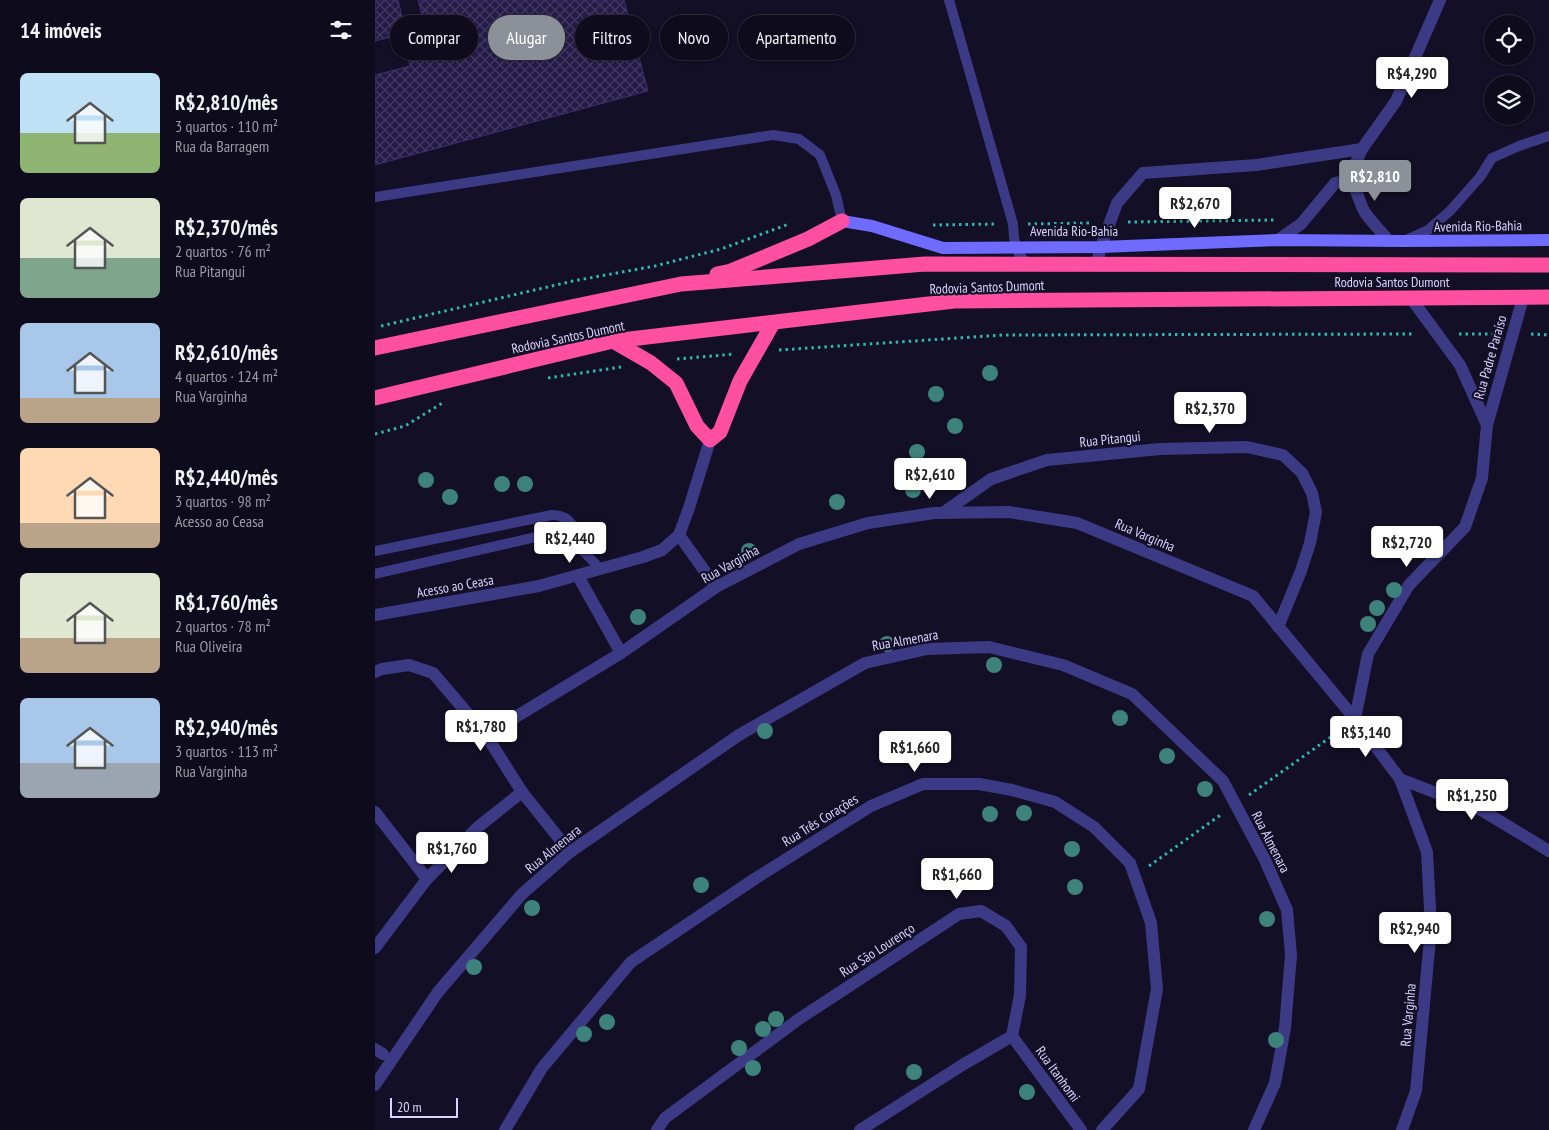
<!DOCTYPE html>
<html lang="pt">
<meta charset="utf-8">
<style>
:root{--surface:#0e0b1c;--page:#1c1929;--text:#f1f3f6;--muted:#9b9ba3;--line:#2e2b3b;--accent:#8c9099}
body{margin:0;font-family:"PT Sans Narrow",sans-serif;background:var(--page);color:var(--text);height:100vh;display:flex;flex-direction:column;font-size:19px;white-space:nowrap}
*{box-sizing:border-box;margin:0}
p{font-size:16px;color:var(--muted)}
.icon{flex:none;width:28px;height:28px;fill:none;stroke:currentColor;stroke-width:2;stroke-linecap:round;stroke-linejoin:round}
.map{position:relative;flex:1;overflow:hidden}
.details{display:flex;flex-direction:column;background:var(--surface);width:375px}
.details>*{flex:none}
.guide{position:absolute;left:15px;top:15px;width:475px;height:45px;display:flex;gap:10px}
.buttons{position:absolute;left:1109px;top:15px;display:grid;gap:10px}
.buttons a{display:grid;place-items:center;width:50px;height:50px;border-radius:50%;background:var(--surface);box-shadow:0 1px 4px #0004,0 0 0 1px var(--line);font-size:25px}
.scale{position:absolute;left:15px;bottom:12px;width:68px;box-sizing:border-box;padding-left:5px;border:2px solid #d9d4ff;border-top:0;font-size:14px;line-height:18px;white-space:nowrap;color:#d9d4ff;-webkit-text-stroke:4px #130f26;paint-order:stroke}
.price{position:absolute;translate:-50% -42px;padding:0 11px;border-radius:5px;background:#fff;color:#222;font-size:16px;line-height:32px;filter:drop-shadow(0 1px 2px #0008)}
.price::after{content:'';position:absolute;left:50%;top:30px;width:15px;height:11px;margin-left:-8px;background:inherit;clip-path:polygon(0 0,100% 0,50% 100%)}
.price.active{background:var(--accent);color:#fff}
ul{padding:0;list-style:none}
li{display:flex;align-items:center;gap:15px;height:125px;padding:0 20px}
li span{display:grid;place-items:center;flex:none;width:140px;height:100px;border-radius:8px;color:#555}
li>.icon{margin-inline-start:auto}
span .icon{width:60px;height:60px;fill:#fffc;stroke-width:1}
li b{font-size:21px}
h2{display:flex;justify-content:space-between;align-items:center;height:60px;padding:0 20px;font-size:21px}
.tag{padding:0 18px;border-radius:22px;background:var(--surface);box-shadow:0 1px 4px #0004,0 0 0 1px var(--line);font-size:18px;line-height:45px}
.tag.active{background:var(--accent);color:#fff}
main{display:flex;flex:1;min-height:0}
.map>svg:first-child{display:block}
.building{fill:url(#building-cross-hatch);stroke:#3b2d73}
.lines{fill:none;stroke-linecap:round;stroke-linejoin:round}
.path{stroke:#2fb8b0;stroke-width:3;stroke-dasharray:2.5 4;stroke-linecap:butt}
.lane{stroke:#3d3a85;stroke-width:10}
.street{stroke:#3d3a85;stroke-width:12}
.secondary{stroke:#6f6bff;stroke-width:12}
.highway{stroke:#ff4fa3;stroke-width:15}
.tree{fill:#3d827b}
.labels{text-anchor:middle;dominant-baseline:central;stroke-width:4.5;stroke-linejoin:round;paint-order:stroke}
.street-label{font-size:14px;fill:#d9d4ff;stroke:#130f26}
</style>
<main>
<section class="details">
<h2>14 imóveis<svg class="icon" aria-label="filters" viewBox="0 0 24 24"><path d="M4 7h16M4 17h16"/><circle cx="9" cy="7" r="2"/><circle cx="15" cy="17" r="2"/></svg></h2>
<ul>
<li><span style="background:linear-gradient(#bfe0f5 60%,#8fb573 0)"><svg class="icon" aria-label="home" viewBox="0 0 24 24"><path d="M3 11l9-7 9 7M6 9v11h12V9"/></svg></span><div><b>R$2,810/mês</b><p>3 quartos · 110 m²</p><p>Rua da Barragem</p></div></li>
<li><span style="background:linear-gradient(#dfe7d0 60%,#7fa58c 0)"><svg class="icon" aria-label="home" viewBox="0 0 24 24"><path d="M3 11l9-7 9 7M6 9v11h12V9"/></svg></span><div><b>R$2,370/mês</b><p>2 quartos · 76 m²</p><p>Rua Pitangui</p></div></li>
<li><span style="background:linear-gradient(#a9c7e8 75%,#b9a48a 0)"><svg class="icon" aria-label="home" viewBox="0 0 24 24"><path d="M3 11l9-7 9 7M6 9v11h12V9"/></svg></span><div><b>R$2,610/mês</b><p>4 quartos · 124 m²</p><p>Rua Varginha</p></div></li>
<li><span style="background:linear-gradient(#ffd9b3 75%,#b9a48a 0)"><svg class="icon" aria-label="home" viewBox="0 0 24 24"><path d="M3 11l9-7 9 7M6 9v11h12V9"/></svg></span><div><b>R$2,440/mês</b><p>3 quartos · 98 m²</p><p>Acesso ao Ceasa</p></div></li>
<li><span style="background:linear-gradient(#dfe7d0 65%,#b9a48a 0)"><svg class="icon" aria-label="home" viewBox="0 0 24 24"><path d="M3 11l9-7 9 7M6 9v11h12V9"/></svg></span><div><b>R$1,760/mês</b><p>2 quartos · 78 m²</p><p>Rua Oliveira</p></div></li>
<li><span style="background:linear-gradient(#a9c7e8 65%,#9aa5b1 0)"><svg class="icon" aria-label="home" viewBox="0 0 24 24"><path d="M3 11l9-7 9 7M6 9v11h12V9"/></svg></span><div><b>R$2,940/mês</b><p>3 quartos · 113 m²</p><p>Rua Varginha</p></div></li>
</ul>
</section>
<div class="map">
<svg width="1174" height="1130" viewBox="0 0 1174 1130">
<defs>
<pattern id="building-cross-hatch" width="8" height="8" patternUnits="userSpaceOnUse" patternTransform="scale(1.25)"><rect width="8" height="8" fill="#241b47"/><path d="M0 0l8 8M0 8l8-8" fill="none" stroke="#433b63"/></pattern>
</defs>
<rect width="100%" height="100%" fill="#130f26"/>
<polygon class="building" points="0,0 23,0 32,36 51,31 43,0 249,0 273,91 0,165 0,75 35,66 27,34 0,41"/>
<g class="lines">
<g class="path">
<polyline points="753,222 899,220"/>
<polyline points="653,224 717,223"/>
<polyline points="558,225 622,224"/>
<polyline points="6,326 198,281 280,266 346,249 414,224"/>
<polyline points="1084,334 1120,334"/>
<polyline points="1156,334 1174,335"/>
<polyline points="404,350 628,335 1040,334"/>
<polyline points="302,359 360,354"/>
<polyline points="173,378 246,367"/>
<polyline points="0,434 30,426 69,402"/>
<polyline points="874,795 967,729"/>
<polyline points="774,866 847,814"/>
</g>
<g class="lane">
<path d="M 574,0 L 638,224 C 639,240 639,252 652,263"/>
<polyline points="0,197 398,135 424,139 445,155 461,195 467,221"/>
<polyline points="1031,240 1053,230 1075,211 1105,177 1117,158 1144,146 1174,136"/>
<path d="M 0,551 L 177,515 C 198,514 203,535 209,551"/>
<path d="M 0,574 L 174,534 C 196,537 211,553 225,569"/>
</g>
<g class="street">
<polyline points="973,180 987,149 1021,101 1065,0"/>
<path d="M 973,180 C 983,188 983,200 989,211 C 996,222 1006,231 1014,241"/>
<polyline points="903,240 926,224 960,183 973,180"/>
<polyline points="722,263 726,247 742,203 768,173 881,165 987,149"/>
<polyline points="1035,297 1085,365 1112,425"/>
<polyline points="568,513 616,479 672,460 785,449 872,447 908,455 927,473 937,493 941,512 935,543 926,571 903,627"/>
<polyline points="304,535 341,587"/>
<polyline points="203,576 246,653"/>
<polyline points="0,615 164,586 268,557 287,550 304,535 314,508 335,440"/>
<polyline points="0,672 7,669 34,665 58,673 111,735 147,792 195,852"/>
<polyline points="980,719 993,654 1034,585 1090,527 1107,478 1112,425 1148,298"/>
<polyline points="111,735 246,653 341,587 424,544 493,523 559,513 634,512 702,523 878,596 980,719 1025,779 1052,852 1056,928 1041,1091 1027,1130"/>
<polyline points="1025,779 1108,811 1174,851"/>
<polyline points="0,812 52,879"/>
<polyline points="0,948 52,879 103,827 147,792"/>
<polyline points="637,1036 706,1130"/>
<polyline points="0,1049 8,1054"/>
<polyline points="0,1085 63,992 147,894 195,852 364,735 490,663 552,649 614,647 688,665 757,694 848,781 890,860 912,910 916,955 910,1028 900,1083 879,1130"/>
<polyline points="130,1130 167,1068 256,962 381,878 496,806 548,784 604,784 637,790 680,802 719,827 755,863 760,877 776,923 782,989 764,1089 727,1130"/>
<polyline points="282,1130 290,1118 424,1019 584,914 606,911 631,926 646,947 645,995 637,1036 589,1064 485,1130"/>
</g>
<polyline class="secondary" points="467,221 497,226 568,248 726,247 903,240 1028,241 1174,240"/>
<g class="highway">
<polyline points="342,274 356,271 433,239 467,221"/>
<polyline points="238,341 276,363 301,383 322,426 335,440 345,432 365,381 398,323"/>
<polyline points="0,348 306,284 550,264 1174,265"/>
<polyline points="0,398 238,341 579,301 1174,297"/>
</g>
</g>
<g class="tree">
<circle cx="615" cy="373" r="8"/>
<circle cx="561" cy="394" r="8"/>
<circle cx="580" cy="426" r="8"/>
<circle cx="542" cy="452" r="8"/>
<circle cx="51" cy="480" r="8"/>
<circle cx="127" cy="484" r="8"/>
<circle cx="150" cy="484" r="8"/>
<circle cx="538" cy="490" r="8"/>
<circle cx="75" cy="497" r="8"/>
<circle cx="462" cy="502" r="8"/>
<circle cx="374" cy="551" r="8"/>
<circle cx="1019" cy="590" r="8"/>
<circle cx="1002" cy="608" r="8"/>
<circle cx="263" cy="617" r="8"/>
<circle cx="993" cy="624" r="8"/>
<circle cx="512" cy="644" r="8"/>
<circle cx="619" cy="665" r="8"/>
<circle cx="745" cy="718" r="8"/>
<circle cx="390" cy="731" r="8"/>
<circle cx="792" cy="756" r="8"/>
<circle cx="830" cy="789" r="8"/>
<circle cx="649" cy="813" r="8"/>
<circle cx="615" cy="814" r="8"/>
<circle cx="697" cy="849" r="8"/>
<circle cx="326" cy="885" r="8"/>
<circle cx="700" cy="887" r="8"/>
<circle cx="157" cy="908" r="8"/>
<circle cx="892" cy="919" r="8"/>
<circle cx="99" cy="967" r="8"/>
<circle cx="401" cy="1019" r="8"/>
<circle cx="232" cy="1022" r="8"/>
<circle cx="388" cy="1029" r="8"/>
<circle cx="209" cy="1034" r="8"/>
<circle cx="901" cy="1040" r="8"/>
<circle cx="364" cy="1048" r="8"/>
<circle cx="378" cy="1068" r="8"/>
<circle cx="539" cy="1072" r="8"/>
<circle cx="652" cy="1092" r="8"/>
</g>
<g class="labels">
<g class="street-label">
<text transform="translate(1103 226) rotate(-1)">Avenida Rio-Bahia</text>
<text x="699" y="231">Avenida Rio-Bahia</text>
<text x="1017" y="282">Rodovia Santos Dumont</text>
<text transform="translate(612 287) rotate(-2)">Rodovia Santos Dumont</text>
<text transform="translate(193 337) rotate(-12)">Rodovia Santos Dumont</text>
<text transform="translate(1115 357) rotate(-74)">Rua Padre Paraíso</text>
<text transform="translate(735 439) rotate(-6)">Rua Pitangui</text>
<text transform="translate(770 535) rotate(23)">Rua Varginha</text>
<text transform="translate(355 564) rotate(-29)">Rua Varginha</text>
<text transform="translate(80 586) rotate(-10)">Acesso ao Ceasa</text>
<text transform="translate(530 640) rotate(-10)">Rua Almenara</text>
<text transform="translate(445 820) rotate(-32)">Rua Três Corações</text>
<text transform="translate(896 842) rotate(63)">Rua Almenara</text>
<text transform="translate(178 849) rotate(-39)">Rua Almenara</text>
<text transform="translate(502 950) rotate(-33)">Rua São Lourenço</text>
<text transform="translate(1033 1015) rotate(-85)">Rua Varginha</text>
<text transform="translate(683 1074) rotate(54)">Rua Itanhomi</text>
</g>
</g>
</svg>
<div class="buttons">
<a><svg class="icon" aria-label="locate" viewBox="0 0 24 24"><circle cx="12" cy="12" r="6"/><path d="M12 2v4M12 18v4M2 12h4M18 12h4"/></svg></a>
<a><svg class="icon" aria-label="layers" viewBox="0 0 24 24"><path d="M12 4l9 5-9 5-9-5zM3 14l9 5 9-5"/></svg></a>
</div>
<div class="scale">20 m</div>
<b class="price" style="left:1037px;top:99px">R$4,290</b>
<b class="price active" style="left:1000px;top:202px">R$2,810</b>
<b class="price" style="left:820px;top:229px">R$2,670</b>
<b class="price" style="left:835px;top:434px">R$2,370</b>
<b class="price" style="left:555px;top:500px">R$2,610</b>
<b class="price" style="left:195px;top:564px">R$2,440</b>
<b class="price" style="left:1032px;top:568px">R$2,720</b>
<b class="price" style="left:106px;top:752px">R$1,780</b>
<b class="price" style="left:991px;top:758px">R$3,140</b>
<b class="price" style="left:540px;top:773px">R$1,660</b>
<b class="price" style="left:1097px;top:821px">R$1,250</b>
<b class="price" style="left:77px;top:874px">R$1,760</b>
<b class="price" style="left:582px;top:900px">R$1,660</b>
<b class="price" style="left:1040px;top:954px">R$2,940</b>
<div class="guide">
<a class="tag">Comprar</a>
<a class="tag active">Alugar</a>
<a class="tag">Filtros</a>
<a class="tag">Novo</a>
<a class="tag">Apartamento</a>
</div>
</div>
</main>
